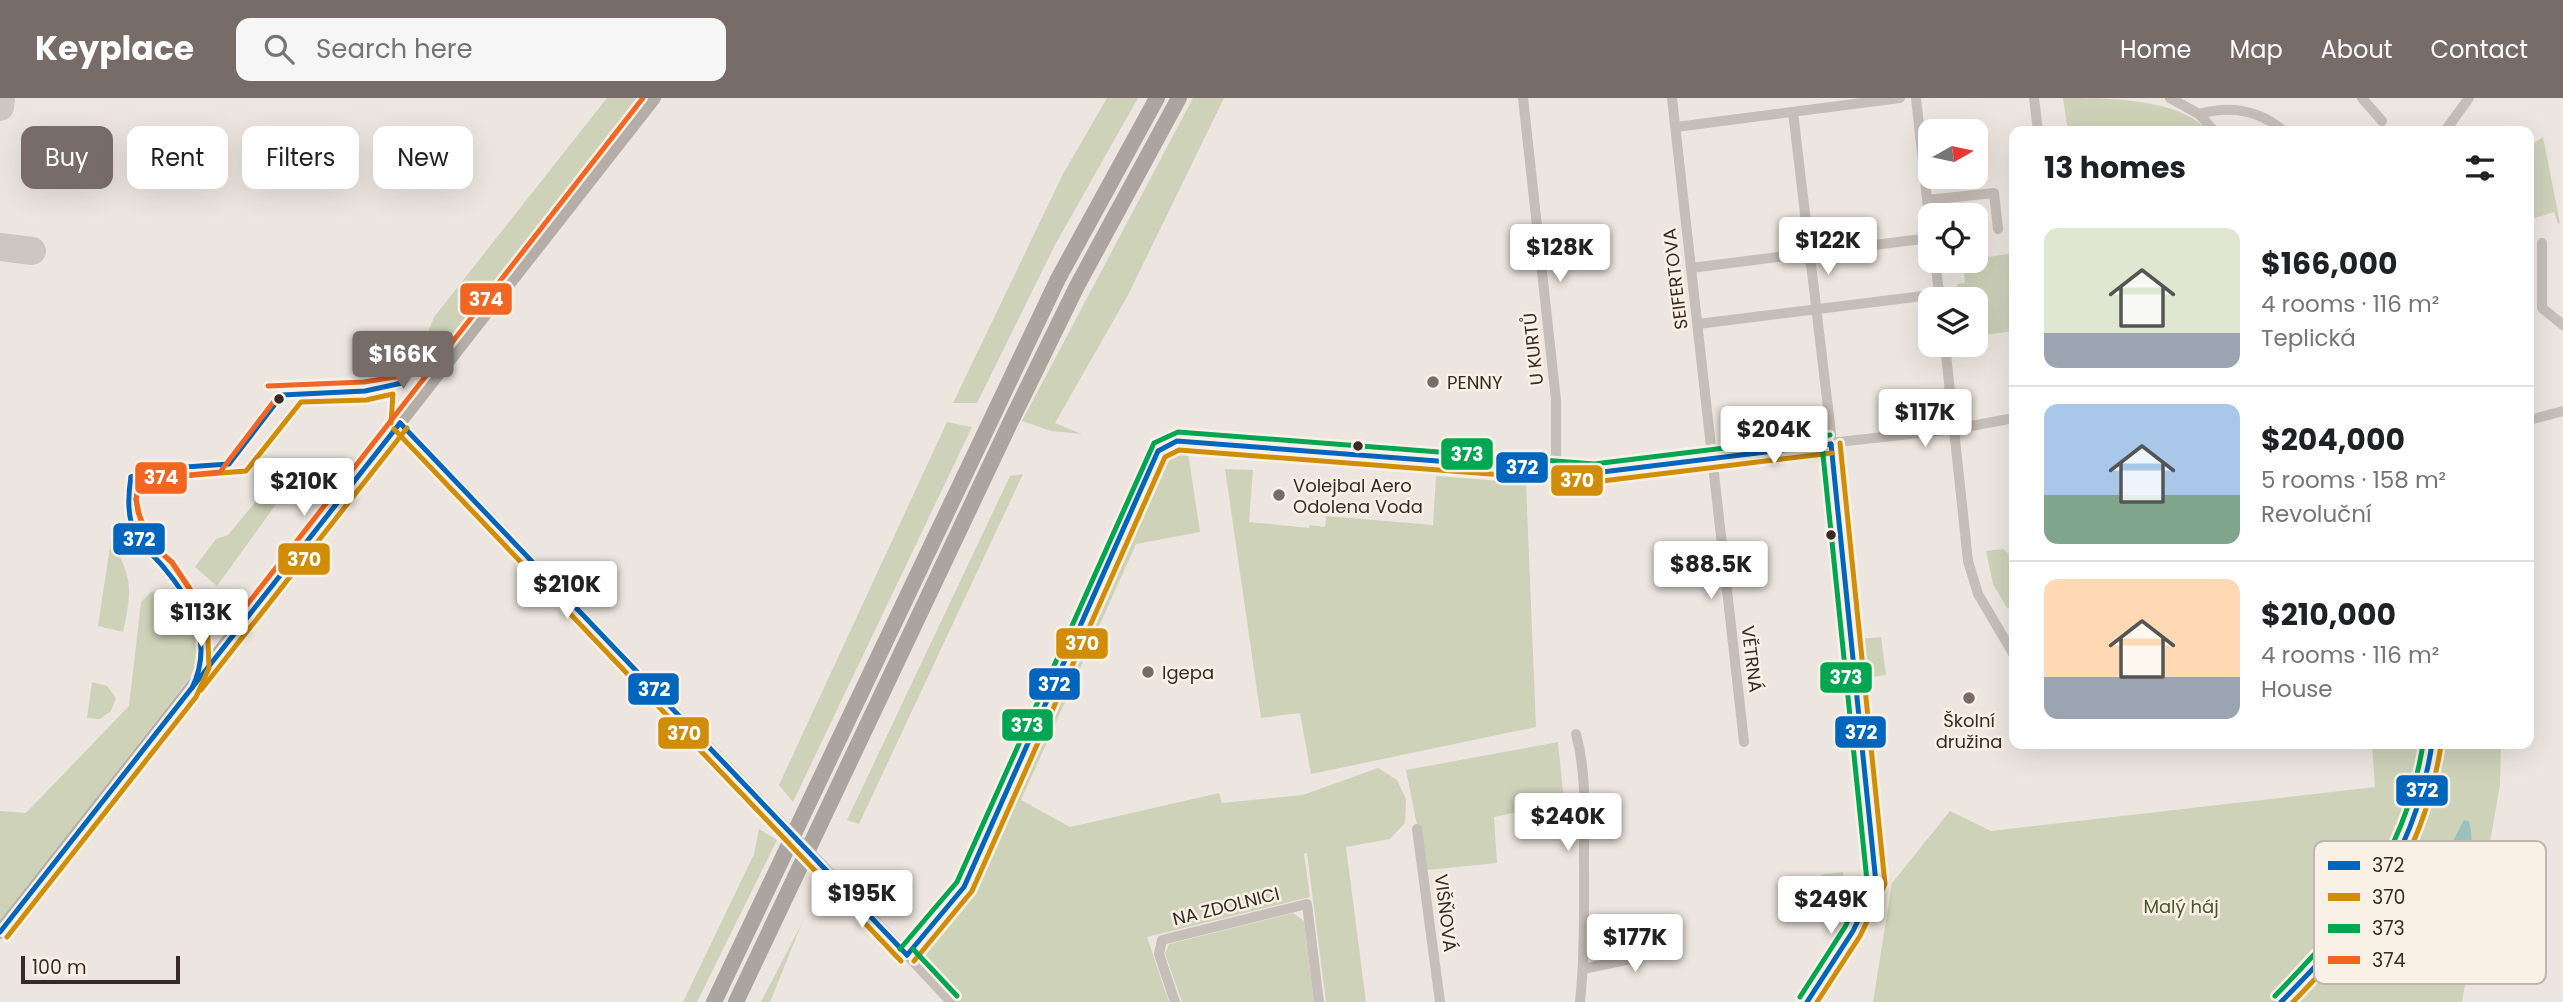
<!DOCTYPE html>
<meta charset="utf-8">
<style>
:root{--surface:#fff;--page:#f6f6f6;--text:#202124;--muted:#757577;--line:#e0e0e0;--accent:#776c68}
body{margin:0;font-family:Poppins,sans-serif;background:var(--page);color:var(--text);height:100vh;display:flex;flex-direction:column;font-size:26px;white-space:nowrap}
*{box-sizing:border-box;margin:0}
p{font-size:23px;color:var(--muted)}
.icon{flex:none;width:38px;height:38px;fill:none;stroke:currentColor;stroke-width:2;stroke-linecap:round;stroke-linejoin:round}
.map{position:relative;flex:1;overflow:hidden}
.sheet{position:absolute;left:2009px;top:28px;width:525px;height:623px;display:flex;flex-direction:column;background:var(--surface);border-radius:14px;box-shadow:0 7px 28px #0002}
.sheet>*{flex:none}
.hud{position:absolute;left:21px;top:28px;width:665px;height:63px;display:flex;gap:14px}
.needle{width:46px;rotate:81deg}
.tools{position:absolute;left:1918px;top:21px;display:grid;gap:14px}
.tools a{display:grid;place-items:center;width:70px;height:70px;border-radius:14px;background:var(--surface);box-shadow:0 7px 28px #0002;font-size:35px}
.scale{position:absolute;left:21px;bottom:18px;width:159px;box-sizing:border-box;padding-left:7px;border:4px solid #372b27;border-top:0;font-size:19px;line-height:24px;white-space:nowrap;color:#372b27;-webkit-text-stroke:5px #faf1e6;paint-order:stroke}
.price{position:absolute;translate:-50% -60px;padding:0 16px;border-radius:7px;background:#fff;color:#222;font-size:23px;line-height:46px;filter:drop-shadow(0 2px 4px #0008)}
.price::after{content:'';position:absolute;left:50%;top:42px;width:21px;height:16px;margin-left:-10px;background:inherit;clip-path:polygon(0 0,100% 0,50% 100%)}
.price.active{background:var(--accent);color:#fff}
ul{padding:0;list-style:none}
li{display:flex;align-items:center;gap:21px;height:175px;padding:0 35px}
li+li{border-top:2px solid var(--line)}
li span{display:grid;place-items:center;flex:none;width:196px;height:140px;border-radius:14px;color:#555}
li>.icon{margin-inline-start:auto}
span .icon{width:84px;height:84px;fill:#fffc;stroke-width:1}
li b{font-size:30px}
h2{display:flex;justify-content:space-between;align-items:center;height:84px;padding:0 35px;font-size:30px}
.tag{padding:0 24px;border-radius:14px;background:var(--surface);box-shadow:0 7px 28px #0002;font-size:24px;line-height:63px}
.tag.active{background:var(--accent);color:#fff}
header{display:flex;align-items:center;gap:42px;box-sizing:border-box;height:98px;padding:0 35px;background:var(--accent);color:#fff}
header strong{font-size:33px}
nav{display:flex;gap:38px;margin-inline-start:auto;font-size:24px}
.search{width:490px;height:63px;background:var(--page);display:flex;align-items:center;gap:18px;box-sizing:border-box;padding:0 24px;border-radius:14px;color:var(--muted);font-size:26px}
.map>svg:first-child{display:block}
.green{fill:#ced2b9;fill-rule:evenodd}
.water{fill:#9ac0bf}
.lines{fill:none;stroke-linecap:round;stroke-linejoin:round}
.taxiway{stroke:#cec6c2;stroke-width:28}
.minor{stroke:#c6beb8;stroke-width:10}
.major{stroke:#b4ada8;stroke-width:14}
.highway{stroke:#aca59f;stroke-width:16}
.minor-bridge{stroke:#c6beb8;stroke-width:10}
.bus-1-casing{stroke:#faf1e6;stroke-width:10}
.bus-2-casing{stroke:#faf1e6;stroke-width:10}
.bus-3-casing{stroke:#faf1e6;stroke-width:10}
.bus-4-casing{stroke:#faf1e6;stroke-width:10}
.bus-1{stroke:#0065bd;stroke-width:5}
.bus-2{stroke:#d18d08;stroke-width:5}
.bus-3{stroke:#00a651;stroke-width:5}
.bus-4{stroke:#f26522;stroke-width:5}
.poi-dot{fill:#776c68;stroke:#faf1e6;stroke-width:2.5}
.bus-dot{fill:#372b27;stroke:#faf1e6;stroke-width:2.5}
.labels{text-anchor:middle;dominant-baseline:central;stroke-width:5;stroke-linejoin:round;paint-order:stroke}
.street-label{font-size:18px;fill:#372b27;stroke:#faf1e6}
.poi-label{font-size:18px;fill:#372b27;stroke:#faf1e6;text-anchor:start}
.park-label{font-size:18px;fill:#465629;stroke:#faf1e6}
.key{fill:#faf1e6;stroke:#c0b6ad;stroke-width:2}
.key-label{font-size:19px;fill:#372b27}
.line-badge{stroke:#faf1e6;stroke-width:2.5}
.badge-label{font-size:19px;text-anchor:middle;font-weight:bold;fill:#fff}
</style>
<header>
<strong>Keyplace</strong>
<div class="search"><svg class="icon" aria-label="search" viewBox="0 0 24 24"><circle cx="10" cy="10" r="6"/><path d="M15 15l6 6"/></svg>Search here</div>
<nav><a>Home</a><a>Map</a><a>About</a><a>Contact</a></nav>
</header>
<div class="map">
<svg width="2563" height="904" viewBox="0 0 2563 904">
<rect width="100%" height="100%" fill="#ede6e0"/>
<g class="green">
<polygon points="607,0 646,0 450,251 434,257 428,252 428,234 434,219"/>
<polygon points="1107,0 1138,0 1055,147 977,305 953,305 1063,76"/>
<polygon points="1193,0 1224,0 1127,199 1055,325 1082,336 1051,333 1022,323"/>
<path d="M 2063,0 C 2107,0 2180,0 2207,33 L 2068,33 Z"/>
<polygon points="2543,39 2560,125 2558,126 2554,114 2529,122 2529,48"/>
<polygon points="2014,155 2014,233 1976,238 1976,201 1959,201 1957,186 1965,185 1963,163"/>
<polygon points="947,324 972,329 793,704 779,687"/>
<path d="M 1176,355 L 1188,355 L 1200,434 L 1136,446 L 1021,702 L 1070,729 L 1215,696 L 1219,695 L 1222,705 L 1303,697 L 1378,670 L 1397,682 L 1406,701 L 1405,725 L 1390,741 L 1346,749 L 1366,904 L 1326,904 L 1307,755 L 1304,756 L 1310,799 L 1147,839 L 1169,904 L 955,904 C 907,854 917,859 961,811 L 1161,365 Z"/>
<polygon points="1225,371 1253,372 1249,424 1309,430 1310,427 1325,429 1326,418 1433,427 1436,378 1526,385 1536,629 1311,676 1300,615 1261,620"/>
<polygon points="1023,376 859,726 847,722 1010,378"/>
<polygon points="276,379 295,380 217,488 195,469 216,441 228,437"/>
<path d="M 111,442 C 133,480 132,492 123,534 L 98,528 Z"/>
<polygon points="2003,451 2014,461 2014,508 2007,510 1993,486 1986,453"/>
<path d="M 159,493 C 195,504 205,547 191,578 L 0,824 L 0,713 L 26,715 L 129,608 L 141,504 L 151,494 Z"/>
<polygon points="1881,539 1886,577 1866,580 1861,541"/>
<polygon points="92,584 107,588 116,600 111,613 100,621 87,620"/>
<polygon points="1558,644 1564,704 1494,719 1497,765 1426,772 1406,672"/>
<path d="M 2372,646 L 2501,646 L 2500,687 L 2462,904 L 1873,904 L 1892,785 L 1950,713 L 1991,733 L 2375,689 ZM 2467,722 L 2458,796 L 2434,778 Z"/>
<polygon points="759,731 777,742 697,904 683,904 754,756"/>
<polygon points="1843,774 1846,807 1824,810 1821,777"/>
<polygon points="1293,815 1304,823 1314,904 1182,904 1165,856 1169,846"/>
<polygon points="802,825 770,904 761,904"/>
</g>
<path class="water" d="M 2464,722 L 2469,723 C 2477,755 2466,786 2445,811 L 2431,807 L 2427,793 Z"/>
<g class="lines">
<g class="taxiway">
<polyline points="0,9 1,0"/>
<polyline points="0,149 32,153"/>
</g>
<g class="minor">
<polyline points="1523,0 1556,302 1556,373"/>
<polyline points="1672,0 1744,644"/>
<polyline points="1916,0 1930,128"/>
<polyline points="2034,0 2038,33"/>
<polyline points="2170,0 2199,16 2214,33"/>
<polyline points="2362,0 2382,23"/>
<polyline points="1793,14 1831,335 1831,359 1872,722 1876,785 1853,833 1807,904"/>
<path d="M 2199,16 C 2230,7 2259,12 2284,33"/>
<polyline points="1676,29 1900,0"/>
<polyline points="2445,33 2469,0"/>
<polyline points="1927,102 1994,95 1998,131"/>
<polyline points="2542,145 2542,210 2563,227"/>
<polyline points="1935,163 1940,201"/>
<polyline points="1691,170 1930,140"/>
<polyline points="1698,226 1939,196"/>
<polyline points="1945,247 1968,463 1978,496 2014,557"/>
<polyline points="2529,322 2563,313"/>
<polyline points="400,325 757,699"/>
<path d="M 1576,636 C 1587,676 1584,718 1584,759 C 1584,807 1585,856 1580,904"/>
<polyline points="1417,731 1440,904"/>
<polyline points="840,785 951,904"/>
<polyline points="907,857 964,789 1158,353 1177,343 1594,375 1713,358 1955,331 2014,320"/>
<polyline points="1583,871 1640,859 1640,840"/>
<polyline points="1175,904 1159,856 1162,842 1307,806 1319,904"/>
<path d="M 2281,904 C 2332,851 2389,795 2414,724 C 2424,699 2428,672 2432,646"/>
</g>
<polyline class="major" points="0,834 654,0"/>
<g class="highway">
<polyline points="714,904 1058,181 1157,0"/>
<polyline points="736,904 1011,323 1077,188 1179,0"/>
</g>
<polyline class="minor-bridge" points="757,699 840,785"/>
<g class="bus-1-casing">
<g id="bus-1">
<polyline points="400,325 907,857"/>
<path d="M 131,379 C 128,397 127,416 134,433 C 141,448 155,458 165,471 C 194,505 213,547 192,590"/>
<polyline points="131,379 156,371 229,366 282,297 365,293 402,285"/>
<polyline points="0,834 400,325"/>
<polyline points="907,857 964,789 1158,353 1177,343 1594,375 1831,346"/>
<polyline points="1807,904 1853,833 1876,785 1831,346"/>
<path d="M 2281,904 C 2361,822 2414,763 2432,646"/>
</g>
</g>
<g class="bus-2-casing">
<g id="bus-2">
<polyline points="394,331 901,863"/>
<polyline points="201,592 407,330"/>
<polyline points="7,839 196,599 209,570 207,517 172,465 152,446 142,429 136,401 139,386 158,380 246,373 301,304 366,302 393,296 391,325"/>
<polyline points="914,863 972,793 1165,359 1179,352 1594,384 1832,355"/>
<polyline points="1817,904 1860,838 1885,786 1840,345"/>
<path d="M 2293,904 C 2372,822 2423,763 2441,647"/>
</g>
</g>
<g class="bus-3-casing">
<g id="bus-3">
<polyline points="900,851 957,784 1154,345 1178,334 1594,366 1830,337"/>
<polyline points="913,851 957,898"/>
<path d="M 2275,898 C 2352,818 2405,760 2423,646"/>
<polyline points="1800,899 1845,829 1867,783 1822,347"/>
</g>
</g>
<g class="bus-4-casing">
<g id="bus-4">
<polyline points="268,288 364,284 432,273"/>
<polyline points="275,302 220,374 158,380 139,386 136,401 138,414 152,447 172,464 204,512 232,526 643,0"/>
</g>
</g>
<use href="#bus-1" class="bus-1"/>
<use href="#bus-2" class="bus-2"/>
<use href="#bus-3" class="bus-3"/>
<use href="#bus-4" class="bus-4"/>
</g>
<g class="poi-dot">
<circle cx="1433" cy="284" r="7"/>
<circle cx="1279" cy="397" r="7"/>
<circle cx="1148" cy="574" r="7"/>
<circle cx="1969" cy="600" r="7"/>
</g>
<g class="bus-dot">
<circle cx="279" cy="301" r="6"/>
<circle cx="1358" cy="348" r="6"/>
<circle cx="1831" cy="437" r="6"/>
</g>
<g class="labels">
<g class="street-label">
<text transform="translate(1675 181) rotate(-97)">SEIFERTOVA</text>
<text transform="translate(1533 251) rotate(-96)">U KURTŮ</text>
<text transform="translate(1752 561) rotate(83)">VĚTRNÁ</text>
<text transform="translate(1226 808) rotate(-14)">NA ZDOLNICI</text>
<text transform="translate(1446 815) rotate(83)">VIŠŇOVÁ</text>
</g>
<g class="poi-label">
<text x="1447" y="284">PENNY</text>
<text x="1293" y="387">Volejbal Aero<tspan x="1293" dy="21">Odolena Voda</tspan></text>
<text x="1162" y="574">Igepa</text>
<text x="1969" y="622" text-anchor="middle">Školní<tspan x="1969" dy="21">družina</tspan></text>
</g>
<g class="park-label">
<text x="2181" y="808">Malý háj</text>
</g>
</g>
<rect x="2314" y="743" width="232" height="143" rx="10" class="key"/>
<rect x="2328" y="763" width="32" height="9" fill="#0065bd"/>
<rect x="2328" y="795" width="32" height="8" fill="#d18d08"/>
<rect x="2328" y="826" width="32" height="9" fill="#00a651"/>
<rect x="2328" y="858" width="32" height="8" fill="#f26522"/>
<g class="key-label">
<text x="2372" y="774">372</text>
<text x="2372" y="806">370</text>
<text x="2372" y="837">373</text>
<text x="2372" y="869">374</text>
</g>
<g class="line-badge">
<rect x="459" y="184" width="54" height="34" rx="7" fill="#f26522"/>
<rect x="1440" y="339" width="54" height="34" rx="7" fill="#00a651"/>
<rect x="1495" y="353" width="54" height="33" rx="7" fill="#0065bd"/>
<rect x="134" y="363" width="54" height="34" rx="7" fill="#f26522"/>
<rect x="1550" y="366" width="54" height="33" rx="7" fill="#d18d08"/>
<rect x="112" y="424" width="54" height="34" rx="7" fill="#0065bd"/>
<rect x="277" y="444" width="54" height="34" rx="7" fill="#d18d08"/>
<rect x="1055" y="529" width="54" height="33" rx="7" fill="#d18d08"/>
<rect x="1819" y="563" width="54" height="33" rx="7" fill="#00a651"/>
<rect x="1028" y="569" width="53" height="34" rx="7" fill="#0065bd"/>
<rect x="627" y="574" width="53" height="34" rx="7" fill="#0065bd"/>
<rect x="1001" y="610" width="53" height="34" rx="7" fill="#00a651"/>
<rect x="1834" y="617" width="53" height="34" rx="7" fill="#0065bd"/>
<rect x="657" y="618" width="53" height="34" rx="7" fill="#d18d08"/>
<rect x="2395" y="676" width="54" height="33" rx="7" fill="#0065bd"/>
</g>
<g class="badge-label">
<text x="486" y="208">374</text>
<text x="1467" y="363">373</text>
<text x="1522" y="376">372</text>
<text x="161" y="386">374</text>
<text x="1577" y="389">370</text>
<text x="139" y="448">372</text>
<text x="304" y="468">370</text>
<text x="1082" y="552">370</text>
<text x="1846" y="586">373</text>
<text x="1054" y="593">372</text>
<text x="654" y="598">372</text>
<text x="1027" y="634">373</text>
<text x="1861" y="641">372</text>
<text x="684" y="642">370</text>
<text x="2422" y="699">372</text>
</g>
</svg>
<div class="tools">
<a><svg class="needle" viewBox="-14 -14 28 28"><path d="M0-13l5 13h-10z" fill="#e53935"/><path d="M0 13l5-13h-10z" fill="#757577"/></svg></a>
<a><svg class="icon" aria-label="locate" viewBox="0 0 24 24"><circle cx="12" cy="12" r="6"/><path d="M12 2v4M12 18v4M2 12h4M18 12h4"/></svg></a>
<a><svg class="icon" aria-label="layers" viewBox="0 0 24 24"><path d="M12 4l9 5-9 5-9-5zM3 14l9 5 9-5"/></svg></a>
</div>
<div class="scale">100 m</div>
<b class="price" style="left:1828px;top:179px">$122K</b>
<b class="price" style="left:1560px;top:186px">$128K</b>
<b class="price active" style="left:403px;top:293px">$166K</b>
<b class="price" style="left:1925px;top:351px">$117K</b>
<b class="price" style="left:1774px;top:368px">$204K</b>
<b class="price" style="left:304px;top:420px">$210K</b>
<b class="price" style="left:1711px;top:503px">$88.5K</b>
<b class="price" style="left:567px;top:523px">$210K</b>
<b class="price" style="left:201px;top:551px">$113K</b>
<b class="price" style="left:1568px;top:755px">$240K</b>
<b class="price" style="left:862px;top:832px">$195K</b>
<b class="price" style="left:1831px;top:838px">$249K</b>
<b class="price" style="left:1635px;top:876px">$177K</b>
<div class="hud">
<a class="tag active">Buy</a>
<a class="tag">Rent</a>
<a class="tag">Filters</a>
<a class="tag">New</a>
</div>
<section class="sheet">
<h2>13 homes<svg class="icon" aria-label="filters" viewBox="0 0 24 24"><path d="M4 7h16M4 17h16"/><circle cx="9" cy="7" r="2"/><circle cx="15" cy="17" r="2"/></svg></h2>
<ul>
<li><span style="background:linear-gradient(#dfe7d0 75%,#9aa5b1 0)"><svg class="icon" aria-label="home" viewBox="0 0 24 24"><path d="M3 11l9-7 9 7M6 9v11h12V9"/></svg></span><div><b>$166,000</b><p>4 rooms · 116 m²</p><p>Teplická</p></div></li>
<li><span style="background:linear-gradient(#a9c7e8 65%,#7fa58c 0)"><svg class="icon" aria-label="home" viewBox="0 0 24 24"><path d="M3 11l9-7 9 7M6 9v11h12V9"/></svg></span><div><b>$204,000</b><p>5 rooms · 158 m²</p><p>Revoluční</p></div></li>
<li><span style="background:linear-gradient(#ffd9b3 70%,#9aa5b1 0)"><svg class="icon" aria-label="home" viewBox="0 0 24 24"><path d="M3 11l9-7 9 7M6 9v11h12V9"/></svg></span><div><b>$210,000</b><p>4 rooms · 116 m²</p><p>House</p></div></li>
</ul>
</section>
</div>
